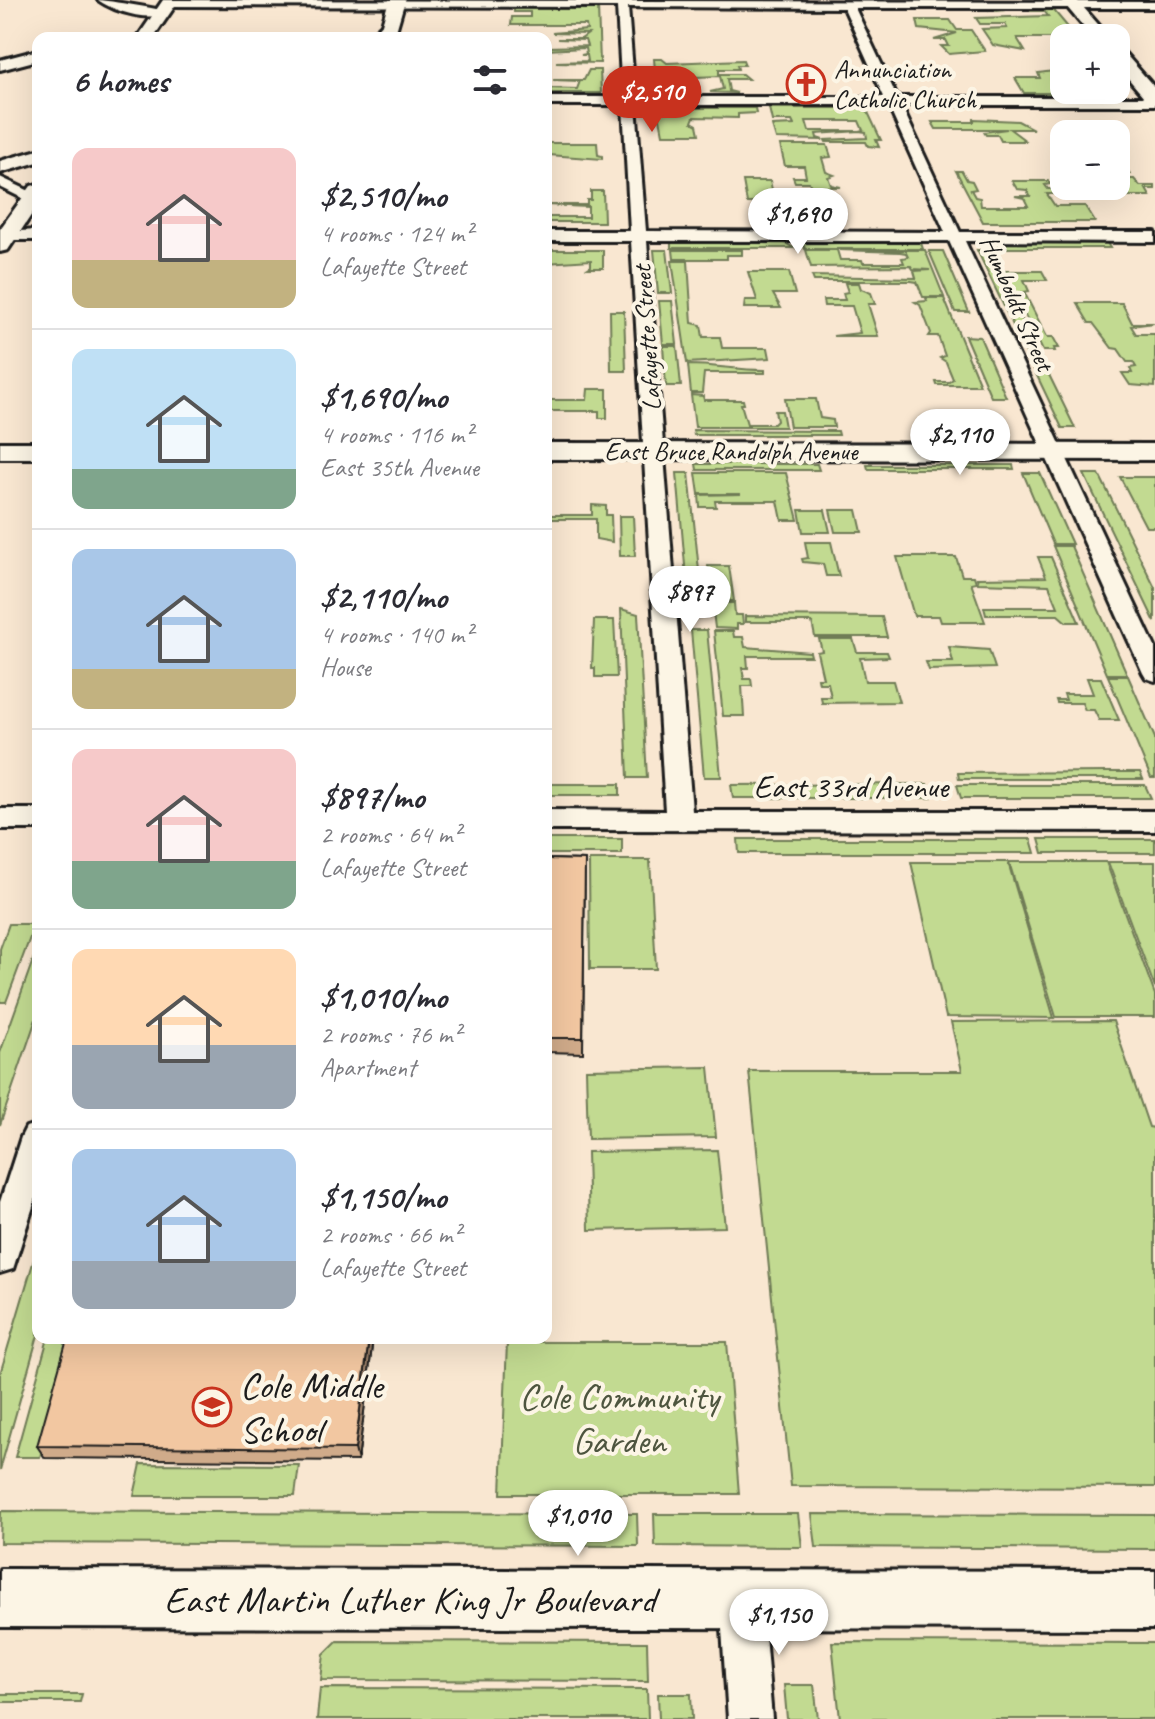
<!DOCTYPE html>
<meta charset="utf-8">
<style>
:root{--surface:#fff;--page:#f2f2f3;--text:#2b2b33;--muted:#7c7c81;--line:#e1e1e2;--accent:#c8321e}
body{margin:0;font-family:Caveat,sans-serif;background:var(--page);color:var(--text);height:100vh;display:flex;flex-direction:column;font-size:30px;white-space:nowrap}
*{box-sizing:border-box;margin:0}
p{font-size:26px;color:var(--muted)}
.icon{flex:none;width:44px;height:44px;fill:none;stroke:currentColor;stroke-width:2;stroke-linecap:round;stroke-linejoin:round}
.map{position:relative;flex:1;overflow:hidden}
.side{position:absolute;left:32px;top:32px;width:520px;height:1312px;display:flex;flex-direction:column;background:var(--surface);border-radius:16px;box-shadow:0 8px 32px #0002}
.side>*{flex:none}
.buttons{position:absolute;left:1050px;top:24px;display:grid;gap:16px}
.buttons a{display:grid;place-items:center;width:80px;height:80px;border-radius:16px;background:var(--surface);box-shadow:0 8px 32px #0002;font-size:40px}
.price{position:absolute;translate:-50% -68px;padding:0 18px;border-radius:28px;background:#fff;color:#222;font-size:26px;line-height:52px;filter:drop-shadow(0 2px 4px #0008)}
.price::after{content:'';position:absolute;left:50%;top:48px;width:24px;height:18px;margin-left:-12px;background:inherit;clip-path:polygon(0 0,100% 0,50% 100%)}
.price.active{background:var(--accent);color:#fff}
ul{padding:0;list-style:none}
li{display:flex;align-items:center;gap:24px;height:200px;padding:0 40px}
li+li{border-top:2px solid var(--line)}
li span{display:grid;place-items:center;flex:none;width:224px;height:160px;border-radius:16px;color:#555}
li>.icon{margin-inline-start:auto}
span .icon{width:96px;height:96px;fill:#fffc;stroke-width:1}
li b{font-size:34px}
h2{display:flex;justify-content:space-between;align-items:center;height:96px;padding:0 40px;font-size:34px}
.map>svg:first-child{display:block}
.green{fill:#c2da91;stroke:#6f7b56;stroke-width:2}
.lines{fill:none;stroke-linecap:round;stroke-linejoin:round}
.street-casing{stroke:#1c1c1c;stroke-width:6}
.secondary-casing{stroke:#1c1c1c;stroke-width:6}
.street{fill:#fcf5e5;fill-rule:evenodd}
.secondary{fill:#fcf5e5;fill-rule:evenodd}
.wall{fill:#d0ab8a;stroke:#1c1c1c;stroke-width:2}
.shaded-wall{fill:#a98b71;stroke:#1c1c1c;stroke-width:2}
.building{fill:#f2c7a1;stroke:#1c1c1c;stroke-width:2}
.labels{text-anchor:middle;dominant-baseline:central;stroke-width:8;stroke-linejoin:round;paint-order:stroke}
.far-poi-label{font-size:26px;fill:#1c1c1c;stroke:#fcf5e5;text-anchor:start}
.far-street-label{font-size:26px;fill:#1c1c1c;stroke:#fcf5e5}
.street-label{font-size:32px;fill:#1c1c1c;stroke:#fcf5e5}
.near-poi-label{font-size:38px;fill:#1c1c1c;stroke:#fcf5e5;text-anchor:start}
.near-park-label{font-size:38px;fill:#4e553f;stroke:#fcf5e5}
.near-street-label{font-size:38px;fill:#1c1c1c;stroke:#fcf5e5}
</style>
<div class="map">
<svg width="1155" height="1719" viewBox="0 0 1155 1719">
<rect width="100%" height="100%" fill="#f9e7d1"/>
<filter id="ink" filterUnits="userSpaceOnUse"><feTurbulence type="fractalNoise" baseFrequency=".0125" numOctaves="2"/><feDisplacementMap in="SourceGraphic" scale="16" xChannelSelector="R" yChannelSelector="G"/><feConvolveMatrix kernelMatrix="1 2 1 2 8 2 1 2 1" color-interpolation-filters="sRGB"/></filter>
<g filter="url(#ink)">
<g class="green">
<polygon points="532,7 598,7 600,63 556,62 588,61 587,55 581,55 586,54 585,48 546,50 546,40 547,47 587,46 585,40 557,39 581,39 588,34 552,33 587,30 586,25 511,25 512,17 530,17 530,12 514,12 514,9"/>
<polygon points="971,7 1051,7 1077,38 1017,38 1025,51 993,45 982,29 1007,28 1005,24 980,24 976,18 1048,16 1044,11 1027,11 1025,8 997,11 969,8"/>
<polygon points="917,20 950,20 957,30 971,30 985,51 949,54 941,46 949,46 946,40 934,40 957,33 919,29"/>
<polygon points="654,59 662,59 667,63 743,60 745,65 737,65 738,69 719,69 719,74 742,74 748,79 727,79 729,91 737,93 710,92 723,89 720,76 696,77 698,92 657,92"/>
<polygon points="589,70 600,70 601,93 546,93 546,88 577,89 580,81 553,80 584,80"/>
<polygon points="1053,71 1055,75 1064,75 1061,81 1066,93 1024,93 1015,78 1040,78 1038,73"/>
<polygon points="658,108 755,108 756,113 738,114 738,118 694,117 692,122 697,125 699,134 663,134"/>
<polygon points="769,108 866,108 881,140 876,140 879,147 868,146 866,142 826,142 825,140 867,138 866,132 859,131 863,130 859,121 806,121 809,131 859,131 816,134 817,138 823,140 776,139 772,126 794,125 792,121 772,121"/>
<polygon points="974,119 1018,121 1033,129 1010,129 1026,141 1001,141 998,135 986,135 984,132 1007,129 936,129 932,122 974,122"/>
<polygon points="546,136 547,143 597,143 598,155 602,156 602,159 549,155 546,165"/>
<polygon points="780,145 827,145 831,157 822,158 826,172 834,175 828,177 831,185 841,187 811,187 809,182 795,182 793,177 806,177 804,166 785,166"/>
<polygon points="1116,164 1124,165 1130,174 1122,174 1125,179 1134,179 1140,186 1155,186 1155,189 1146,189 1150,196 1115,196 1110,189 1116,186"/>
<polygon points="956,171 962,171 967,180 972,181 976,189 971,190 975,197 980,198 981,206 1028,206 1024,198 1015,196 1030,196 1027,190 1017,189 1012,181 1048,181 1050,184 1045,185 1048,189 1053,189 1056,194 1047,194 1055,206 1085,206 1095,222 983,222"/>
<polygon points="743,181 770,181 775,203 747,203"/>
<polygon points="591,191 603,191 604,222 546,222 546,217 588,217 588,207 546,205 587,205 587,200 591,200"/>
<polygon points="671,243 785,243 794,248 671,248"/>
<polygon points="803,243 921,243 923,249 805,249"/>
<polygon points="990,243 1107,243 1110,248 992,248"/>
<polygon points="546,250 603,250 603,268 588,268 591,266 591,260 546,263"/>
<polygon points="667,250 672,293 658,293 654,250"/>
<polygon points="673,250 742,250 742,255 727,255 727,259 674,259"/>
<polygon points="806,250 837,250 840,260 862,260 863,263 904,263 902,258 908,257 906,253 900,252 839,250 925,250 944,297 923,297 917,282 911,281 814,281 812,276 916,278 914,271 930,270 913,269 911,266 811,267"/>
<polygon points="977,250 988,250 1075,428 1062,428"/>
<polygon points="929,251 943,251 969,312 955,312"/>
<polygon points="672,261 688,261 692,323 701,325 703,337 720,337 722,348 768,348 770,358 687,363"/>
<polygon points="1003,271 1042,271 1047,280 1024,280 1029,291 1024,292 1047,337 1053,337 1059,348 1054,348 1055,351 1043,351"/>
<polygon points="748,272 789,272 795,294 773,294 781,308 744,308 745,300 757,300"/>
<polygon points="845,283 859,283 861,289 871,293 875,304 868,304 878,336 833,336 860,333 852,306 824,306 823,300 845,300 843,293 848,292"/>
<polygon points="926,298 944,298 980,385 937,385 936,382 949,382 953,379 946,362 940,358 945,356 938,336 929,336 931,333 920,305 915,302 927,301"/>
<polygon points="659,301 672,301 677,344 663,344"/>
<polygon points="1077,303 1122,303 1132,323 1154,323 1131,326 1136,334 1155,334 1155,387 1130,385 1122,373 1132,373 1130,368 1136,367 1133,362 1127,362 1118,349 1112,348 1093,323 1089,323"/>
<polygon points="610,311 624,311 626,371 611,371"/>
<polygon points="965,336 980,337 1006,397 991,397"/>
<polygon points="663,346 677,346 681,386 666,386"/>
<path d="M 688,365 C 717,365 735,370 765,370 L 765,373 L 704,373 L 702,393 L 691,393 Z"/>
<polygon points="588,389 607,389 607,418 599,418 599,411 550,411 549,427 546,427 546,400 587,400"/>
<polygon points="691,395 703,396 704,400 743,400 744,404 741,404 747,424 774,424 777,421 775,411 782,411 785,427 695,427"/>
<polygon points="785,399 816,399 820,418 833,420 834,427 790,427"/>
<polygon points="693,430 838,431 839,435 694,435"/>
<polygon points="696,464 817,464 819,470 697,470"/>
<polygon points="867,465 1013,465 1014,469 868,469"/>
<polygon points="677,473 689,473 702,600 688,600"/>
<polygon points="696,473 786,473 798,520 782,520 778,501 715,501 716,507 700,507 699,495 741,494 699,494"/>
<polygon points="1023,473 1040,473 1072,544 1053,544"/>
<polygon points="1084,474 1099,474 1155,588 1155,622"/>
<polygon points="1120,477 1155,477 1155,527 1146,527"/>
<polygon points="592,505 606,506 606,515 611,515 612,542 596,539 596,519 546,519 546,515 592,515"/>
<polygon points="799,510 825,510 830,532 803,532"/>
<polygon points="830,510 857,510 862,532 835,532"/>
<polygon points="619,516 633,516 635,556 620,556"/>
<polygon points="805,542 831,542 839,576 826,576 823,564 803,562 802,559 808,558"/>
<polygon points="1053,546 1071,546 1127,674 1107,674"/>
<polygon points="897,557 956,557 962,576 974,576 976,582 971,583 985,622 941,622 939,616 914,616"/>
<polygon points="1038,557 1051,557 1079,622 1066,622 1058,615 986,615 984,607 1058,607 1049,585 978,583 977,578 1046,577"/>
<polygon points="708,566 729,566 734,601 712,601"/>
<polygon points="712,603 734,603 735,615 742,615 743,624 737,624 737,629 715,628"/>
<polygon points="621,609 638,614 647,778 628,778"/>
<polygon points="745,616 882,617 887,637 815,637 812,622 745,622"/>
<polygon points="594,620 614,620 617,677 595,677 595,668 592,668"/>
<polygon points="691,630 707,630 721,777 704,777"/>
<polygon points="733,631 734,637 743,637 745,647 810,652 811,656 747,656 748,668 742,668 744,679 751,679 752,686 742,686 744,716 723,716 714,631"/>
<polygon points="819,639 853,639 857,652 887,652 889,657 860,658 865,681 893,681 899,702 822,703 821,697 831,697 828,683 819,683 818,678 823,678 817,652 822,651"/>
<polygon points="949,647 989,650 995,668 929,670 926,662 953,662"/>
<polygon points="1108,676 1128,676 1155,738 1155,778 1151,778"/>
<polygon points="1087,678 1101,678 1119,720 1099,720 1094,710 1085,710 1082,703 1057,703 1056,700 1066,700 1064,694 1093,694"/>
<polygon points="1108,772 1140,772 1143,779 959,779 958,773"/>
<rect x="546" y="784" width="74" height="11"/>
<polygon points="927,784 931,798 733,798 731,785"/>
<polygon points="957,785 1145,785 1151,798 961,798"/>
<rect x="546" y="839" width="76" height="15"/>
<polygon points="738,839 1031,839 1035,853 739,853"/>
<polygon points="1039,839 1155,839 1155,853 1043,853"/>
<polygon points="589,860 650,860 656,969 590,969"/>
<polygon points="911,862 1008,862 1054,1018 946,1017"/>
<polygon points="1009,862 1106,862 1155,995 1155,1017 1056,1017"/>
<polygon points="1108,862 1155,862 1155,988"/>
<polygon points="9,924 35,924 6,1002 0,1002 0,949"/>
<polygon points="38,946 38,1013 0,1125 0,1053"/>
<polygon points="1113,1021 1149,1127 1155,1128 1155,1487 791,1486 749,1071 962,1071 951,1022"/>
<polygon points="709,1067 716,1137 588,1139 586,1069"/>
<polygon points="717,1150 725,1227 589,1230 587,1152"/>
<polygon points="38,1246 38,1335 0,1470 0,1374"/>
<polygon points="48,1338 107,1338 105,1349 69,1349 40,1457 15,1457"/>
<polygon points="507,1342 727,1342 739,1494 501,1494"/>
<polygon points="141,1464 299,1465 295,1496 134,1496"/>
<polygon points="1,1511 637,1514 638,1546 0,1543"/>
<polygon points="654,1514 798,1514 802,1547 655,1546"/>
<polygon points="812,1514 1155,1515 1155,1549 816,1547"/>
<polygon points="337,1641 647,1642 648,1681 321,1680 324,1654"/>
<polygon points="832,1642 1155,1643 1155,1719 840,1719"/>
<polygon points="784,1685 814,1685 818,1719 787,1719"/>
<polygon points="320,1688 647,1689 648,1719 317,1719"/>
<polygon points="0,1694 82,1694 80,1702 0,1702"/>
<polygon points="658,1694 691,1694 692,1719 659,1719"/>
</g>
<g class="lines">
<g class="street-casing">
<g id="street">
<path d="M 98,0 C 106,0 165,10 169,12 C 151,23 115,12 98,0 Z"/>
<path d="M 167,0 L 1155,2 L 1155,8 L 855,8 L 897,97 L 1155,97 L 1155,105 L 901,105 L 960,232 L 1155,232 L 1155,242 L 965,241 L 1155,647 L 1155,681 L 1146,678 L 1143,673 L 949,241 L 647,241 L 692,811 L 1155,811 L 1155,831 L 546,830 L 546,810 L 665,811 L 631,241 L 546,241 L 546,231 L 630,231 L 623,105 L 546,105 L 546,97 L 622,97 L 617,7 L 169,6 L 163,3 ZM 628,7 L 844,8 L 884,97 L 635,97 ZM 636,105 L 888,105 L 945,232 L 646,231 Z"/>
<polygon points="386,21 396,23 380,38 367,38"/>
<polygon points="0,177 38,195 38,201 28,201 0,187"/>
<polygon points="38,230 38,240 7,240 0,236 1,232"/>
<rect x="0" y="809" width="38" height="20"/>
<polygon points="38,1123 38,1191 13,1269 0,1273 0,1202 21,1137 26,1127"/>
<polygon points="741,1578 756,1584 762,1599 772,1719 728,1719 720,1599 726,1584"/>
</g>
</g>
<g class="secondary-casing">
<g id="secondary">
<polygon points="163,0 179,0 153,38 137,38"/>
<polygon points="389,0 405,0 394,38 378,38"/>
<polygon points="1061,0 1077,0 1110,38 1093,38"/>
<polygon points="1116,49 1122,50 1155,88 1155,104 1149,103 1116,64"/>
<polygon points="38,50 38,60 0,70 0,60"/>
<polygon points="38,150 38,162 0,173 0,161"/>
<polygon points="38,184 38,205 8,250 0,252 0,229 31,186"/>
<rect x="0" y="442" width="38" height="16"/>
<polygon points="546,443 1155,444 1155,460 546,459"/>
<polygon points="0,1569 1155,1571 1155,1629 0,1627"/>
</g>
</g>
<use href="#street" class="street"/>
<use href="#secondary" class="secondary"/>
</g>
<g class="wall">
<polygon points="546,859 585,860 583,1053 546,1052"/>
<polygon points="373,1338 358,1461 45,1458 37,1446 101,1343"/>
</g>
<polygon class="shaded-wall" points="369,1338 373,1338 358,1461 355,1449"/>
<g class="building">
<polygon points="546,859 585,860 583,1038 546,1038"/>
<polygon points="103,1338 369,1338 355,1449 37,1446 66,1343 101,1343"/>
</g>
</g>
<defs>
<g id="church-ring" transform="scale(2)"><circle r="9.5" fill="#fcf5e5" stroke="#c8321e" stroke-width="1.5"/><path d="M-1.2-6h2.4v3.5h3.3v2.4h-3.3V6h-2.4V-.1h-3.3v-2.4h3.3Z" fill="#c8321e"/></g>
<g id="school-ring" transform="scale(2)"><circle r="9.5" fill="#fcf5e5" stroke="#c8321e" stroke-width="1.5"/><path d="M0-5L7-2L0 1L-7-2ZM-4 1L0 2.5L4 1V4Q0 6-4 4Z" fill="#c8321e"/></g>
</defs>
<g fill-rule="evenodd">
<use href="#church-ring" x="806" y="84"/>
<use href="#school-ring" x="212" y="1407"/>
</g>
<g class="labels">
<g class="far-poi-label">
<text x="834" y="69">Annunciation<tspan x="834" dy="30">Catholic Church</tspan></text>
</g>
<g class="far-street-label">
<text transform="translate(1017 303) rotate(66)">Humboldt Street</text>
<text transform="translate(647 338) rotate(-94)">Lafayette Street</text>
<text x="731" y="451">East Bruce Randolph Avenue</text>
</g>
<g class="street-label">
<text x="851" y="786">East 33rd Avenue</text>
</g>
<g class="near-poi-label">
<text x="240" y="1385">Cole Middle<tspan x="240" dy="44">School</tspan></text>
</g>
<g class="near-park-label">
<text x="619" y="1396">Cole Community<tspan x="619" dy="44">Garden</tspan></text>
</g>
<g class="near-street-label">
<text x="410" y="1599">East Martin Luther King Jr Boulevard</text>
</g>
</g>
</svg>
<div class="buttons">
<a>+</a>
<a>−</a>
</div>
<b class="price active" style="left:652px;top:134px">$2,510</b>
<b class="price" style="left:798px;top:256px">$1,690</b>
<b class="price" style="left:960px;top:477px">$2,110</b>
<b class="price" style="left:690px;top:634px">$897</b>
<b class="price" style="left:578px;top:1558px">$1,010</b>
<b class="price" style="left:779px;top:1657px">$1,150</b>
<section class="side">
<h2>6 homes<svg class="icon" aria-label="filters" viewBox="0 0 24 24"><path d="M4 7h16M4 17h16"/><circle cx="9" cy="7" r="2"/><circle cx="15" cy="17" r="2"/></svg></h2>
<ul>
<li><span style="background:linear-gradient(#f6c9c9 70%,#c2b280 0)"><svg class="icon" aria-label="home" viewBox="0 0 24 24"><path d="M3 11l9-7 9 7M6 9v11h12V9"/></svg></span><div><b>$2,510/mo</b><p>4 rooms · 124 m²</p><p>Lafayette Street</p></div></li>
<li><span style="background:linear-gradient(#bfe0f5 75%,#7fa58c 0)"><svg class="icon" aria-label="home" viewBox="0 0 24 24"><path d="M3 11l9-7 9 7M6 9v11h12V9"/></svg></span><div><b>$1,690/mo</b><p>4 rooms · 116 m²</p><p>East 35th Avenue</p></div></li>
<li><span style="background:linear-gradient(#a9c7e8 75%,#c2b280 0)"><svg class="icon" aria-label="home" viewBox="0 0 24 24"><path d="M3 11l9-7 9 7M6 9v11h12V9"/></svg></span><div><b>$2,110/mo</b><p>4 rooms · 140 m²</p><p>House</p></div></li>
<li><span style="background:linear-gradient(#f6c9c9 70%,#7fa58c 0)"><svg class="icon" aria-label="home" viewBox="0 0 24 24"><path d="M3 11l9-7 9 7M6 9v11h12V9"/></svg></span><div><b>$897/mo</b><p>2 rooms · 64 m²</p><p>Lafayette Street</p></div></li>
<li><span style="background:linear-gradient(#ffd9b3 60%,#9aa5b1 0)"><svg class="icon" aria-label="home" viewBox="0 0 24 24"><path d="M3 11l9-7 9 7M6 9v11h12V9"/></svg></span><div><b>$1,010/mo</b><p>2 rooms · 76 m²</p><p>Apartment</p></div></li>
<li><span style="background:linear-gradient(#a9c7e8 70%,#9aa5b1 0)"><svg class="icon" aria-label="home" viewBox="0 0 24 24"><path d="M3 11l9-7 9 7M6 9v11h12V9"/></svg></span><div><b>$1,150/mo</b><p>2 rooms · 66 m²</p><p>Lafayette Street</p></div></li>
</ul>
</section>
</div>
